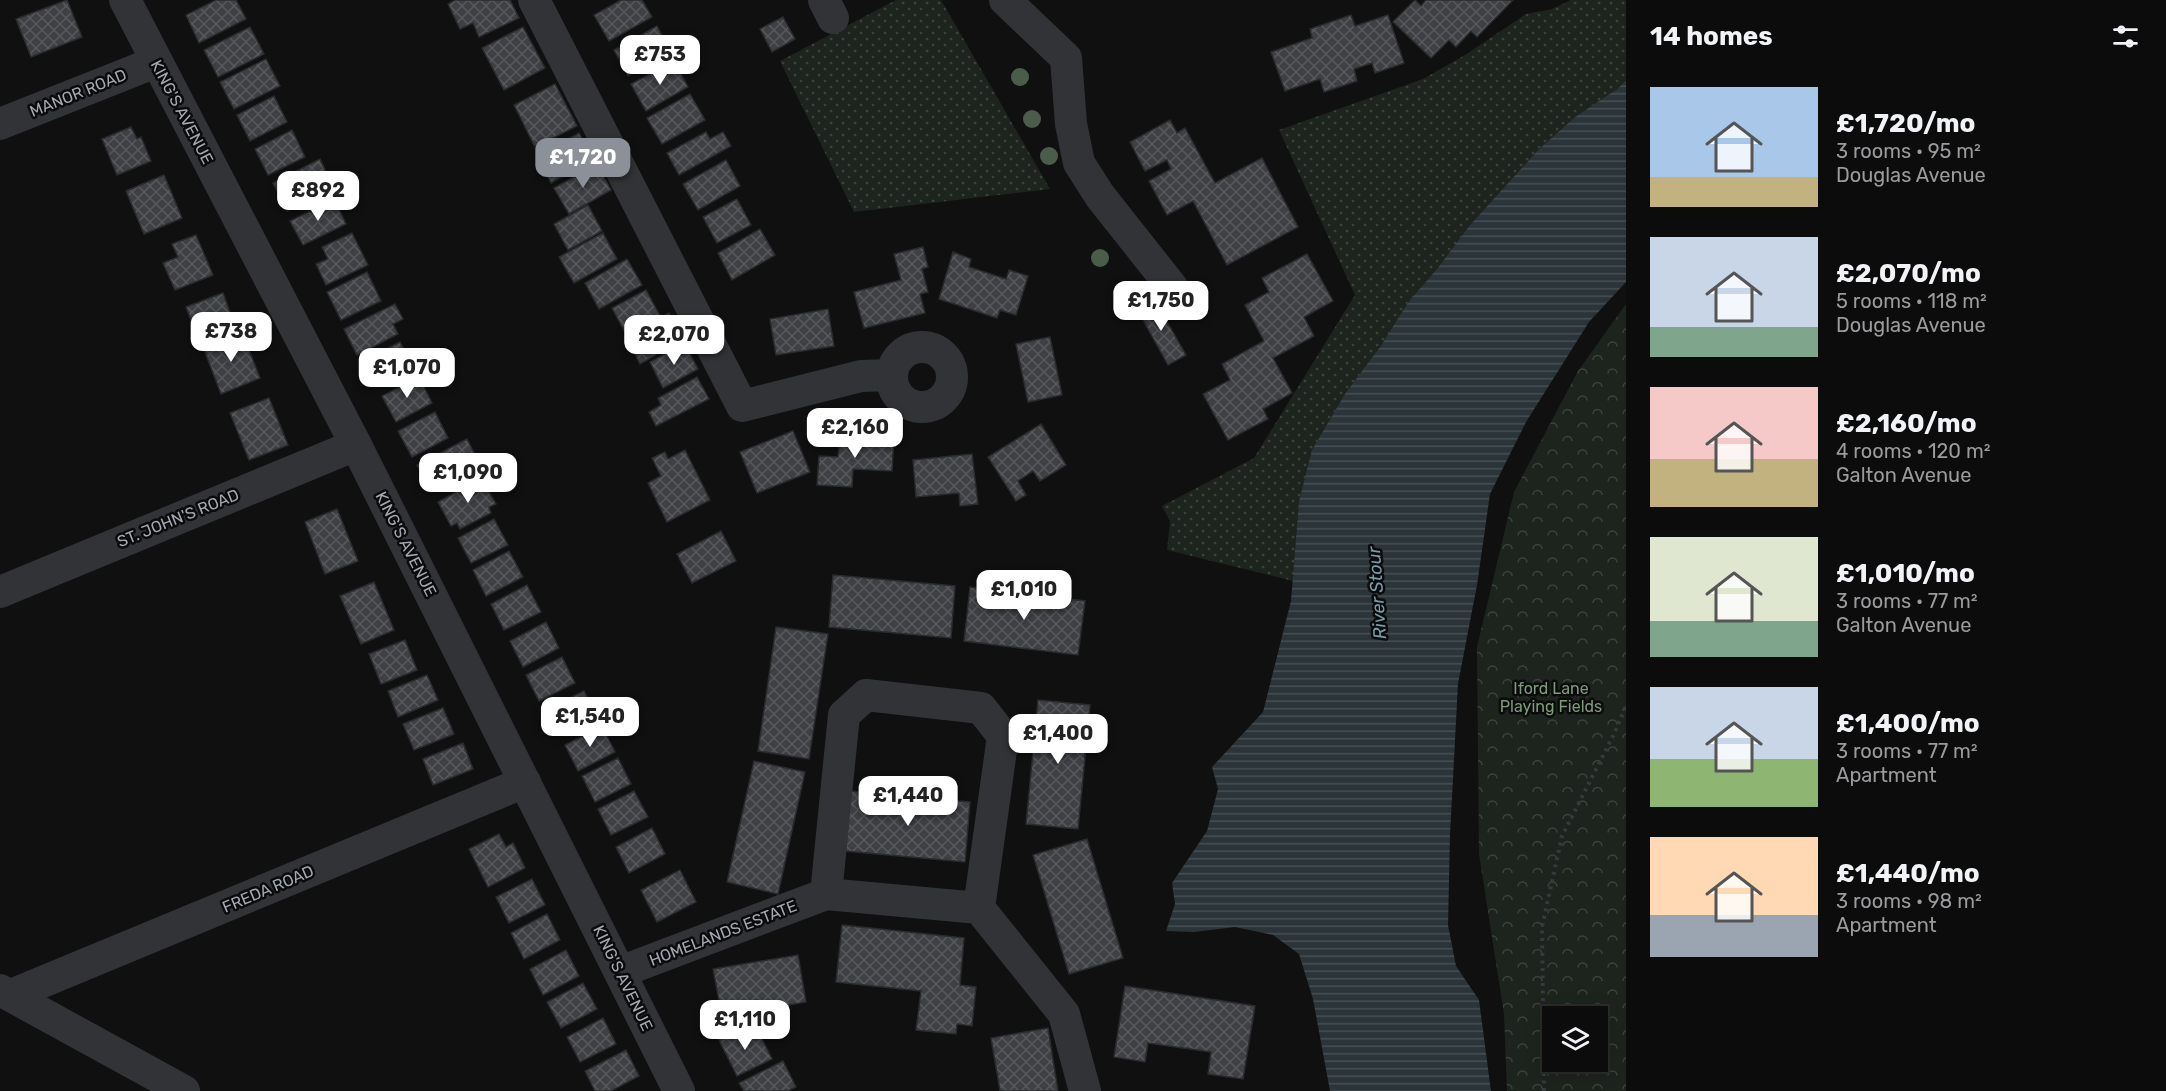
<!DOCTYPE html>
<meta charset="utf-8">
<style>
:root{--surface:#0c0c0d;--page:#1a1a1b;--text:#f1f3f6;--muted:#9a9b9d;--line:#2c2c2e;--accent:#8c9099}
body{margin:0;font-family:Rubik,sans-serif;background:var(--page);color:var(--text);height:100vh;display:flex;flex-direction:column;font-size:22px;white-space:nowrap}
*{box-sizing:border-box;margin:0}
p{font-size:20px;color:var(--muted)}
.icon{flex:none;width:33px;height:33px;fill:none;stroke:currentColor;stroke-width:2;stroke-linecap:round;stroke-linejoin:round}
.map{position:relative;flex:1;overflow:hidden}
.details{display:flex;flex-direction:column;background:var(--surface);width:540px}
.details>*{flex:none}
.fabs{position:absolute;left:1542px;top:1006px;display:grid;gap:12px}
.fabs a{display:grid;place-items:center;width:66px;height:66px;border-radius:0px;background:var(--surface);box-shadow:0 3px 15px #0003,0 0 0 2px var(--line);font-size:30px}
.price{position:absolute;translate:-50% -51px;padding:0 14px;border-radius:12px;background:#fff;color:#222;font-size:20px;line-height:39px;filter:drop-shadow(0 2px 3px #0008)}
.price::after{content:'';position:absolute;left:50%;top:36px;width:18px;height:14px;margin-left:-9px;background:inherit;clip-path:polygon(0 0,100% 0,50% 100%)}
.price.active{background:var(--accent);color:#fff}
ul{padding:0;list-style:none}
li{display:flex;align-items:center;gap:18px;height:150px;padding:0 24px}
li span{display:grid;place-items:center;flex:none;width:168px;height:120px;border-radius:0px;color:#555}
li>.icon{margin-inline-start:auto}
span .icon{width:72px;height:72px;fill:#fffc;stroke-width:1}
li b{font-size:26px}
h2{display:flex;justify-content:space-between;align-items:center;height:72px;padding:0 24px;font-size:26px}
main{display:flex;flex:1;min-height:0}
.map>svg:first-child{display:block}
.grass{fill:url(#grass-dots)}
.park{fill:url(#park-crowns);fill-rule:evenodd}
.water{fill:url(#water-rules)}
.building{fill:url(#building-cross-hatch);stroke:#2a2b2d;stroke-width:1.5}
.lines{fill:none;stroke-linecap:round;stroke-linejoin:round}
.path{stroke:#373a3d;stroke-width:4;stroke-dasharray:3 4.5;stroke-linecap:butt}
.minor{stroke:#313336;stroke-width:32}
.tree{fill:#4b5d4a}
.labels{text-anchor:middle;dominant-baseline:central;stroke-width:5;stroke-linejoin:round;paint-order:stroke}
.street-label{font-size:16px;fill:#a2a9b2;stroke:#0b0b0c}
.park-label{font-size:16px;fill:#7c9c79;stroke:#0b0b0c}
.water-label{font-size:18px;font-style:italic;fill:#799dac;stroke:#0b0b0c}
</style>
<main>
<div class="map">
<svg width="1626" height="1091" viewBox="0 0 1626 1091">
<defs>
<pattern id="grass-dots" width="8" height="8" patternUnits="userSpaceOnUse" patternTransform="scale(1.5)"><rect width="8" height="8" fill="#1d241d"/><path d="M2 2h.1M6 6h.1" fill="none" stroke="#3b413b" stroke-width="1.8" stroke-linecap="round"/></pattern>
<pattern id="park-crowns" width="20" height="18" patternUnits="userSpaceOnUse" patternTransform="scale(1.5)"><rect width="20" height="18" fill="#1d241d"/><path d="M2 6a3 3 0 1 1 6 0M12 15a3 3 0 1 1 6 0" fill="none" stroke="#3b413b"/></pattern>
<pattern id="water-rules" width="6" height="5" patternUnits="userSpaceOnUse" patternTransform="scale(1.5)"><rect width="6" height="5" fill="#2a3439"/><path d="M0 2.5h6" fill="none" stroke="#464f53"/></pattern>
<pattern id="building-cross-hatch" width="8" height="8" patternUnits="userSpaceOnUse" patternTransform="scale(1.5)"><rect width="8" height="8" fill="#3f4044"/><path d="M0 0l8 8M0 8l8-8" fill="none" stroke="#58595d"/></pattern>
</defs>
<rect width="100%" height="100%" fill="#101011"/>
<g class="grass">
<polygon points="896,0 941,0 1050,189 854,212 780,61"/>
<polygon points="1571,0 1626,0 1626,80 1617,89 1575,117 1538,150 1470,225 1437,269 1409,301 1380,347 1299,501 1293,581 1167,550 1170,521 1162,506 1254,458 1355,295 1279,130 1423,79 1465,55 1526,14 1552,9"/>
</g>
<path class="park" d="M 1626,304 L 1626,1091 L 1507,1091 L 1504,1014 L 1479,854 L 1477,647 L 1514,492 L 1578,371 ZM 1552,1017 L 1598,1017 L 1598,1062 L 1552,1062 Z"/>
<polygon class="water" points="1626,80 1626,282 1589,322 1526,422 1490,494 1477,585 1458,684 1450,835 1448,925 1456,966 1479,1000 1491,1091 1330,1091 1313,999 1299,954 1273,935 1235,927 1194,932 1166,931 1175,904 1172,883 1207,831 1218,789 1212,767 1263,712 1291,601 1299,501 1312,450 1345,394 1380,347 1409,301 1437,269 1470,225 1538,150 1575,117 1617,89"/>
<g class="building">
<polygon points="67,0 82,37 31,57 16,19"/>
<polygon points="216,0 236,0 246,19 199,43 186,15"/>
<polygon points="455,0 510,0 519,18 479,37 473,23 460,29 448,4"/>
<polygon points="621,0 642,0 652,17 609,41 594,15"/>
<polygon points="1415,0 1421,6 1426,0 1513,0 1477,37 1471,31 1456,47 1449,40 1431,58 1393,22"/>
<polygon points="1351,15 1355,26 1388,15 1404,63 1375,73 1372,63 1354,69 1357,81 1324,92 1320,79 1285,91 1271,52 1312,38 1310,29"/>
<polygon points="783,17 795,39 772,52 760,29"/>
<polygon points="657,26 671,52 628,76 614,50"/>
<polygon points="250,27 264,54 218,77 204,50"/>
<polygon points="523,27 545,68 504,90 482,48"/>
<polygon points="266,59 280,86 234,109 220,82"/>
<polygon points="674,61 688,87 646,111 631,84"/>
<polygon points="555,84 577,126 535,147 514,105"/>
<polygon points="690,94 705,120 662,144 647,118"/>
<polygon points="274,96 287,122 250,141 237,115"/>
<polygon points="1170,120 1177,133 1185,128 1215,183 1262,158 1298,227 1227,265 1193,201 1167,215 1149,181 1171,169 1167,160 1145,171 1130,142"/>
<polygon points="131,127 137,139 141,137 151,161 117,175 102,139"/>
<polygon points="292,130 305,157 268,175 255,149"/>
<polygon points="706,132 710,139 723,132 731,146 679,175 667,153"/>
<polygon points="579,133 594,159 551,183 536,157"/>
<polygon points="320,159 333,187 287,211 273,183"/>
<polygon points="726,160 740,186 698,210 683,184"/>
<polygon points="597,164 611,190 569,214 554,188"/>
<polygon points="164,175 182,218 144,234 126,191"/>
<polygon points="334,199 346,224 303,245 290,221"/>
<polygon points="737,199 751,225 717,243 703,217"/>
<polygon points="588,205 602,231 568,250 554,224"/>
<polygon points="760,229 775,255 732,280 718,253"/>
<polygon points="352,233 368,265 326,285 316,264 328,259 322,247"/>
<polygon points="603,233 617,259 574,283 559,257"/>
<polygon points="196,235 213,275 175,290 163,263 178,257 172,244"/>
<polygon points="923,247 928,267 922,269 928,292 920,294 925,313 864,328 854,292 901,280 894,254"/>
<polygon points="953,252 971,259 969,267 1006,279 1009,270 1028,276 1016,315 1000,310 997,318 939,299"/>
<polygon points="1307,254 1333,301 1304,317 1314,336 1273,358 1292,393 1263,409 1268,419 1228,440 1203,394 1230,380 1222,364 1264,341 1245,305 1269,292 1262,278"/>
<polygon points="627,259 642,285 599,309 585,283"/>
<polygon points="367,272 381,301 341,320 327,292"/>
<polygon points="646,290 660,316 626,334 612,308"/>
<polygon points="223,293 233,321 197,336 186,307"/>
<polygon points="1154,299 1186,355 1168,365 1137,309"/>
<polygon points="395,304 403,319 393,324 398,334 357,355 344,329"/>
<polygon points="828,309 834,346 776,355 770,319"/>
<polygon points="669,313 683,340 640,364 626,337"/>
<polygon points="242,332 260,378 221,394 203,347"/>
<polygon points="1050,337 1062,395 1028,402 1016,344"/>
<polygon points="400,342 414,368 377,386 364,360"/>
<polygon points="684,343 698,369 663,388 650,362"/>
<polygon points="419,377 432,403 396,422 382,396"/>
<polygon points="697,377 709,399 656,426 649,412 661,405 658,398"/>
<polygon points="269,398 288,445 249,460 230,413"/>
<polygon points="435,412 448,438 412,457 398,431"/>
<polygon points="1041,424 1066,465 1040,481 1033,471 1018,481 1026,495 1016,501 988,457"/>
<polygon points="793,431 810,472 757,493 740,452"/>
<polygon points="840,435 894,438 892,471 853,469 852,487 817,485 819,456 838,457"/>
<polygon points="467,439 481,467 431,492 417,465"/>
<polygon points="685,450 710,500 667,522 648,483 661,476 652,458 665,452 668,459"/>
<polygon points="972,454 978,504 960,506 959,493 916,497 913,460"/>
<polygon points="481,478 496,504 489,507 491,513 460,529 457,523 451,526 438,502"/>
<polygon points="337,509 358,561 325,574 305,522"/>
<polygon points="494,519 508,545 471,563 458,538"/>
<polygon points="721,531 736,561 692,583 677,554"/>
<polygon points="509,551 523,577 486,596 473,570"/>
<polygon points="833,575 955,586 951,638 829,627"/>
<polygon points="374,582 394,630 361,644 340,596"/>
<polygon points="527,585 541,612 504,630 491,604"/>
<polygon points="970,587 1085,601 1078,655 964,641"/>
<polygon points="546,622 559,648 523,667 510,641"/>
<polygon points="776,627 828,634 809,759 758,751"/>
<polygon points="405,640 417,670 381,684 369,654"/>
<polygon points="562,657 575,683 539,701 526,675"/>
<polygon points="427,675 438,700 398,717 388,691"/>
<polygon points="584,691 597,717 561,735 547,709"/>
<polygon points="1038,700 1090,705 1078,829 1026,824"/>
<polygon points="443,708 454,734 414,750 403,724"/>
<polygon points="602,726 615,752 578,771 565,745"/>
<polygon points="463,743 473,769 433,785 423,759"/>
<polygon points="618,758 631,784 595,802 582,776"/>
<polygon points="754,761 805,772 778,894 727,882"/>
<polygon points="634,791 648,817 611,835 598,809"/>
<polygon points="851,791 970,802 965,862 845,851"/>
<polygon points="652,828 665,854 629,873 616,847"/>
<polygon points="499,834 506,847 513,843 525,868 488,887 469,849"/>
<polygon points="1087,839 1123,958 1069,974 1033,855"/>
<polygon points="680,870 696,902 657,922 641,890"/>
<polygon points="532,879 545,905 509,923 496,897"/>
<polygon points="547,914 560,940 524,959 511,933"/>
<polygon points="842,925 964,938 960,985 976,987 972,1026 957,1024 956,1034 916,1030 921,991 836,982"/>
<polygon points="566,950 579,976 543,995 530,969"/>
<polygon points="798,955 806,1002 760,1010 758,1000 720,1006 713,969"/>
<polygon points="583,983 597,1009 561,1028 547,1002"/>
<polygon points="1125,986 1255,1006 1243,1079 1208,1074 1211,1052 1148,1043 1145,1062 1114,1057"/>
<polygon points="603,1018 616,1044 580,1062 567,1037"/>
<polygon points="739,1028 744,1038 758,1031 772,1059 737,1076 718,1038"/>
<polygon points="1048,1028 1058,1091 1000,1091 991,1038"/>
<polygon points="626,1050 639,1076 611,1091 595,1091 585,1071"/>
<polygon points="783,1061 796,1087 788,1091 744,1091 739,1083"/>
</g>
<g class="lines">
<polyline class="path" points="1544,1091 1542,927 1562,836 1614,734 1626,706"/>
<g class="minor">
<polyline points="125,0 356,445 679,1091"/>
<polyline points="534,0 742,406 861,376 892,375"/>
<polyline points="824,0 833,18"/>
<polyline points="1005,0 1066,58 1071,124 1079,163 1100,196 1172,287"/>
<polyline points="0,124 156,62"/>
<circle cx="922" cy="377" r="30"/>
<polyline points="0,592 356,445"/>
<polyline points="826,894 844,715 866,695 981,708 1003,736 979,908"/>
<polyline points="620,972 826,894 979,908 1064,1014 1085,1091"/>
<polyline points="0,990 184,1091"/>
<polyline points="11,995 525,782"/>
</g>
</g>
<g class="tree">
<circle cx="1020" cy="77" r="9"/>
<circle cx="1032" cy="119" r="9"/>
<circle cx="1049" cy="156" r="9"/>
<circle cx="1100" cy="258" r="9"/>
</g>
<g class="labels">
<g class="street-label">
<text transform="translate(78 93) rotate(-22)">MANOR ROAD</text>
<text transform="translate(182 112) rotate(62)">KING'S AVENUE</text>
<text transform="translate(178 518) rotate(-22)">ST. JOHN'S ROAD</text>
<text transform="translate(406 544) rotate(63)">KING'S AVENUE</text>
<text transform="translate(268 889) rotate(-23)">FREDA ROAD</text>
<text transform="translate(723 933) rotate(-21)">HOMELANDS ESTATE</text>
<text transform="translate(623 978) rotate(64)">KING'S AVENUE</text>
</g>
<g class="park-label">
<text x="1551" y="688">Iford Lane<tspan x="1551" dy="18">Playing Fields</tspan></text>
</g>
<g class="water-label">
<text transform="translate(1377 593) rotate(-94)">River Stour</text>
</g>
</g>
</svg>
<div class="fabs">
<a><svg class="icon" aria-label="layers" viewBox="0 0 24 24"><path d="M12 4l9 5-9 5-9-5zM3 14l9 5 9-5"/></svg></a>
</div>
<b class="price" style="left:660px;top:86px">£753</b>
<b class="price active" style="left:583px;top:189px">£1,720</b>
<b class="price" style="left:318px;top:222px">£892</b>
<b class="price" style="left:1161px;top:332px">£1,750</b>
<b class="price" style="left:231px;top:363px">£738</b>
<b class="price" style="left:674px;top:366px">£2,070</b>
<b class="price" style="left:407px;top:399px">£1,070</b>
<b class="price" style="left:855px;top:459px">£2,160</b>
<b class="price" style="left:468px;top:504px">£1,090</b>
<b class="price" style="left:1024px;top:621px">£1,010</b>
<b class="price" style="left:590px;top:748px">£1,540</b>
<b class="price" style="left:1058px;top:765px">£1,400</b>
<b class="price" style="left:908px;top:827px">£1,440</b>
<b class="price" style="left:745px;top:1051px">£1,110</b>
</div>
<section class="details">
<h2>14 homes<svg class="icon" aria-label="filters" viewBox="0 0 24 24"><path d="M4 7h16M4 17h16"/><circle cx="9" cy="7" r="2"/><circle cx="15" cy="17" r="2"/></svg></h2>
<ul>
<li><span style="background:linear-gradient(#a9c7e8 75%,#c2b280 0)"><svg class="icon" aria-label="home" viewBox="0 0 24 24"><path d="M3 11l9-7 9 7M6 9v11h12V9"/></svg></span><div><b>£1,720/mo</b><p>3 rooms · 95 m²</p><p>Douglas Avenue</p></div></li>
<li><span style="background:linear-gradient(#c9d6e8 75%,#7fa58c 0)"><svg class="icon" aria-label="home" viewBox="0 0 24 24"><path d="M3 11l9-7 9 7M6 9v11h12V9"/></svg></span><div><b>£2,070/mo</b><p>5 rooms · 118 m²</p><p>Douglas Avenue</p></div></li>
<li><span style="background:linear-gradient(#f6c9c9 60%,#c2b280 0)"><svg class="icon" aria-label="home" viewBox="0 0 24 24"><path d="M3 11l9-7 9 7M6 9v11h12V9"/></svg></span><div><b>£2,160/mo</b><p>4 rooms · 120 m²</p><p>Galton Avenue</p></div></li>
<li><span style="background:linear-gradient(#dfe7d0 70%,#7fa58c 0)"><svg class="icon" aria-label="home" viewBox="0 0 24 24"><path d="M3 11l9-7 9 7M6 9v11h12V9"/></svg></span><div><b>£1,010/mo</b><p>3 rooms · 77 m²</p><p>Galton Avenue</p></div></li>
<li><span style="background:linear-gradient(#c9d6e8 60%,#8fb573 0)"><svg class="icon" aria-label="home" viewBox="0 0 24 24"><path d="M3 11l9-7 9 7M6 9v11h12V9"/></svg></span><div><b>£1,400/mo</b><p>3 rooms · 77 m²</p><p>Apartment</p></div></li>
<li><span style="background:linear-gradient(#ffd9b3 65%,#9aa5b1 0)"><svg class="icon" aria-label="home" viewBox="0 0 24 24"><path d="M3 11l9-7 9 7M6 9v11h12V9"/></svg></span><div><b>£1,440/mo</b><p>3 rooms · 98 m²</p><p>Apartment</p></div></li>
</ul>
</section>
</main>
